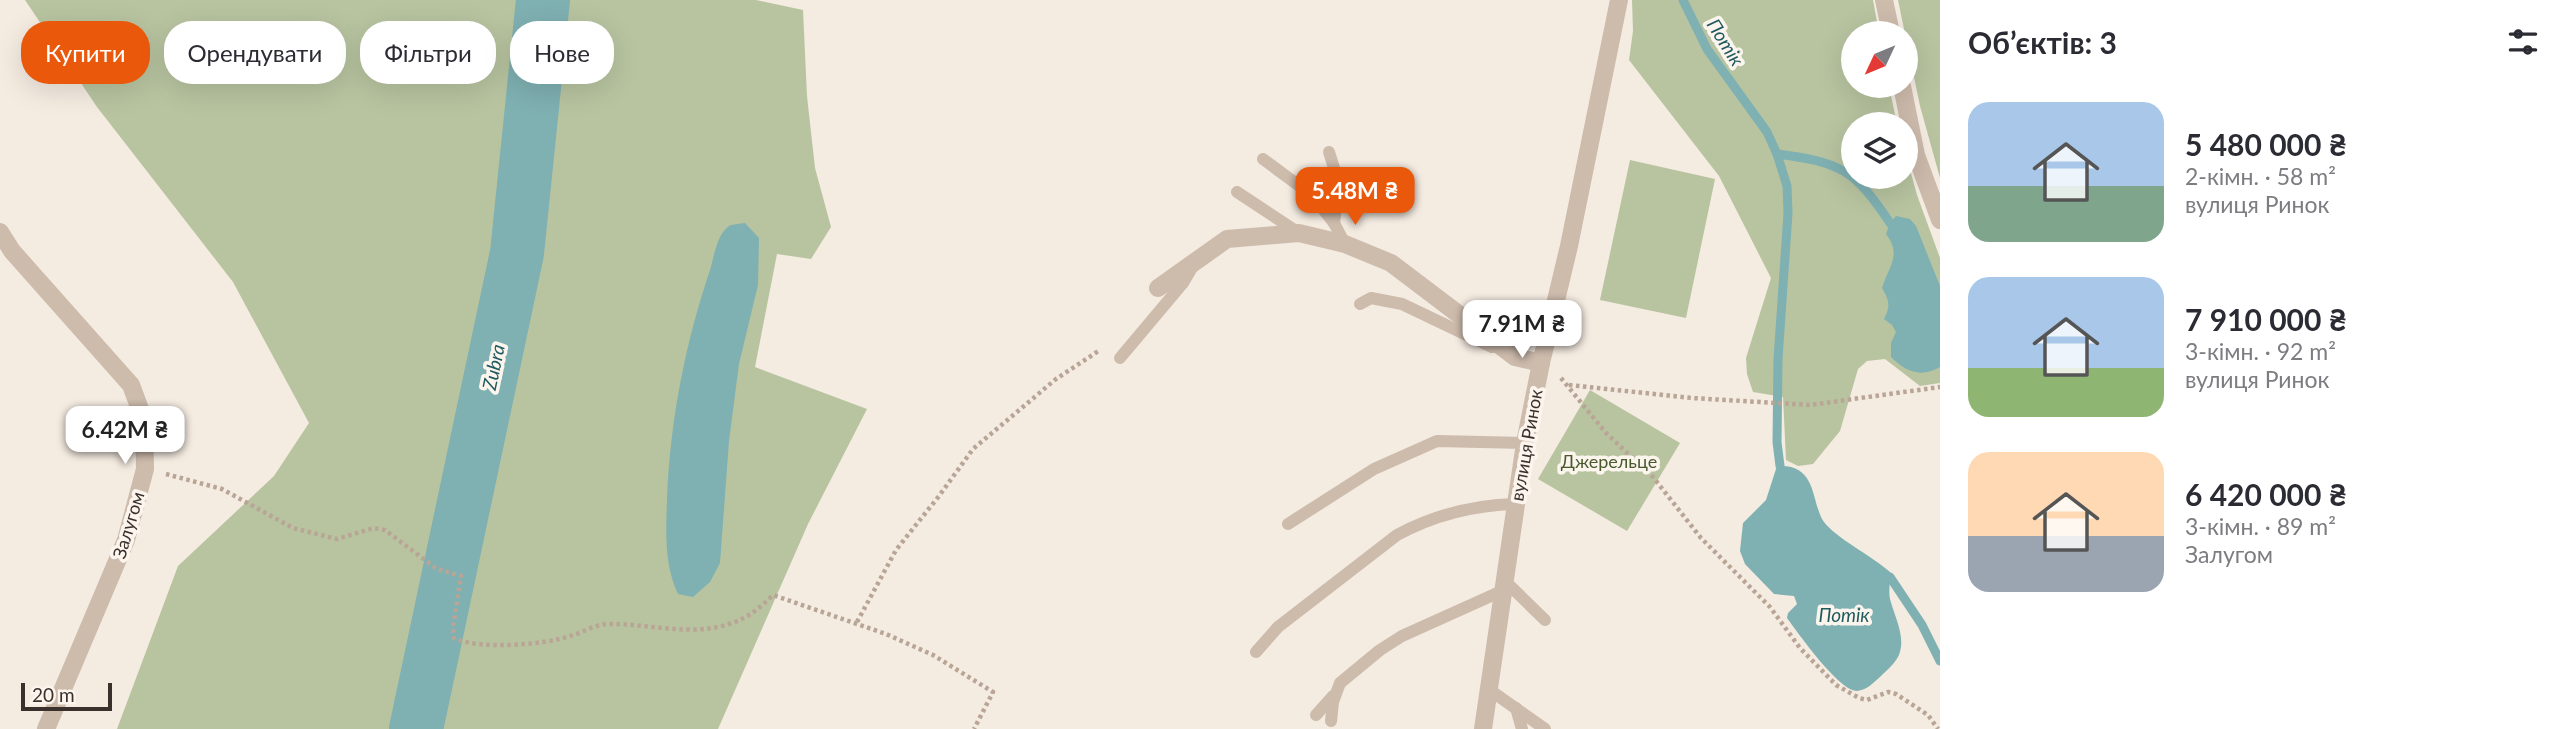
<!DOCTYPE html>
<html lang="uk">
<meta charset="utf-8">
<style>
:root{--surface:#fff;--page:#f7f7f7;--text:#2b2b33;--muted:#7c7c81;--accent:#ea580c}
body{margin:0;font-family:Lato,sans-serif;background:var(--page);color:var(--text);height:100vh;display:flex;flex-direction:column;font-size:26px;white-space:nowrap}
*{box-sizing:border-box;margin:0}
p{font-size:23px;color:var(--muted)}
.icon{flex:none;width:38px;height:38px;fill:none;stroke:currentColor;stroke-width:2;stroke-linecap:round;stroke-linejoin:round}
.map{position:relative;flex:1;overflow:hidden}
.panel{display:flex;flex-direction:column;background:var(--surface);width:630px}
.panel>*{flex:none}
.hud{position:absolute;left:21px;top:21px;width:665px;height:63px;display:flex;gap:14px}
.needle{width:46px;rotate:226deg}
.controls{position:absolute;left:1841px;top:21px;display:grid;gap:14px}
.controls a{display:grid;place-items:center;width:77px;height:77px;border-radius:50%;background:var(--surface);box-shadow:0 7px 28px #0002;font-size:35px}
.scale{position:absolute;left:21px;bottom:18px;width:91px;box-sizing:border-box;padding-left:7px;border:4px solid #3b302b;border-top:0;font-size:19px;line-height:24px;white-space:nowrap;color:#3b302b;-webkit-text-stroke:5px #fbf5ee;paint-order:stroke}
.price{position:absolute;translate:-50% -60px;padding:0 16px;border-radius:14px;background:#fff;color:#222;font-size:23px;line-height:46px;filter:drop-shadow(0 2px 4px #0008)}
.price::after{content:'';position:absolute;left:50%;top:42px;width:21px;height:16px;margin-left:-10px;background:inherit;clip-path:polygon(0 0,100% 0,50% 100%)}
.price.on{background:var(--accent);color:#fff}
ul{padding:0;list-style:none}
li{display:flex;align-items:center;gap:21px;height:175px;padding:0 28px}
li span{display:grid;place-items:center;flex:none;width:196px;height:140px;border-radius:21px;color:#555}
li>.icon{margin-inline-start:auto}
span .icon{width:84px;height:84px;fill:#fffc;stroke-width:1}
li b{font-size:30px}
h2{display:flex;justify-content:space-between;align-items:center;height:84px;padding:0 28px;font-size:30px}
.pill{padding:0 24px;border-radius:28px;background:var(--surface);box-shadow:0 7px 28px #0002;font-size:24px;line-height:63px}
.pill.on{background:var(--accent);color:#fff}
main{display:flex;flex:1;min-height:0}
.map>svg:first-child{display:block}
.green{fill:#b8c4a0}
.water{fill:#7fb0b2}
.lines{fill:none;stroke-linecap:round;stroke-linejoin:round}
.stream{stroke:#7fb0b2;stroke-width:9}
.river{stroke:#7fb0b2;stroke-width:54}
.path{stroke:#b9a596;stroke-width:4.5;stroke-dasharray:3.5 3.5;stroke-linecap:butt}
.lane{stroke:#cdbbac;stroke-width:12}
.street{stroke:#cdbbac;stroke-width:18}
.labels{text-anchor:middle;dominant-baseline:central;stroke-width:7;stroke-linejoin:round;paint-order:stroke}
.street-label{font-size:18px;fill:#3b302b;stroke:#fbf5ee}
.park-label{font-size:18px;fill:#4a5a2e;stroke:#fbf5ee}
.water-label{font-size:19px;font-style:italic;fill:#1f5a5e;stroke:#fbf5ee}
</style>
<main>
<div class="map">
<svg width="1940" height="729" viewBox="0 0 1940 729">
<rect width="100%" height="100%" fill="#f4ebe1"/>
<g class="green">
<polygon points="25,0 756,0 803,10 807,96 815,168 831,227 811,259 777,254 755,367 867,409 808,524 718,729 117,729 178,566 274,476 309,423 233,282 97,107"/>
<polygon points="1632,0 1873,0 1879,33 1853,33 1853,86 1889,86 1897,124 1853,124 1853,177 1906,177 1906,155 1917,195 1940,258 1940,383 1920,386 1885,359 1867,361 1858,369 1840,431 1813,464 1798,466 1786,460 1783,397 1753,392 1747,374 1746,358 1771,278 1719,176 1629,60 1633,31"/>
<polygon points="1898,0 1940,0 1940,178 1920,106"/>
<polygon points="1630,160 1715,179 1686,318 1600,300"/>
<polygon points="1590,390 1680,443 1627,531 1538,479"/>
</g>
<g class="water">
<path d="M 1896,216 L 1910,219 L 1916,226 L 1940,286 L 1940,367 C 1921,378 1906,372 1891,357 L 1891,343 L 1896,332 L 1892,325 L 1884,319 C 1891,306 1889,300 1882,288 C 1889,266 1902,255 1886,234 L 1890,223 Z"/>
<path d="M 745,223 L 759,238 L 758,285 L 739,364 L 729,441 L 720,563 L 710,582 L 693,597 L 678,594 C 664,564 666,532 667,500 C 670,421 685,344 710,270 C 714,257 717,234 729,226 C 733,224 740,224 745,223 Z"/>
<path d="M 1780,466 C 1818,465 1811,504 1824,522 C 1836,538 1872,556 1890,572 C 1891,581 1888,590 1890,599 C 1894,615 1905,635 1900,652 C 1897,662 1887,670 1880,677 C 1873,683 1867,690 1857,691 C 1839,691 1798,633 1787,618 L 1788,613 L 1797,604 L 1794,596 L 1774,594 L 1745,564 L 1740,551 L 1743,523 L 1766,500 L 1776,469 Z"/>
</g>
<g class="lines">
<g class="stream">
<polyline points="1683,0 1707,49 1767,132 1777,154 1787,186 1788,213 1778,359 1777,442 1780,466"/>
<path d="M 1777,154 C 1840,162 1854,169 1890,223"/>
<polyline points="1890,577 1922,625 1940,661"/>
</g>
<polyline class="river" points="416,729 517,253 543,0"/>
<g class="path">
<polyline points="1561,378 1606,433 1653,477 1701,538 1770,607 1800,648 1836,685 1859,698 1867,700 1888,692 1896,694 1928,715 1938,729"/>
<polyline points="1569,385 1692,398 1810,405 1940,387"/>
<path d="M 166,474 L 222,489 L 293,528 L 337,539 L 374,528 L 385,530 L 437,569 L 461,576 L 453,627 L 454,638 C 478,650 544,645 570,636 C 582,633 594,625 606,624 C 646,623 690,637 729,624 C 748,618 760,608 773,595 L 886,634 L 933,655 L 993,692 L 974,729"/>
<polyline points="857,622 896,550 939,496 973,449 1056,379 1100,350"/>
</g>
<g class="lane">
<polyline points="1329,152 1339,184 1334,223"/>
<polyline points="1263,159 1313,196 1334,223 1345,244"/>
<polyline points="1237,192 1299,233"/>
<polyline points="1360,304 1371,298 1402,304 1492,347"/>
<polyline points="1120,358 1183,283 1193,266"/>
<polyline points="1288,524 1374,469 1437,441 1525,443"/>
<polyline points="1504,580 1545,620"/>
<path d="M 1256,652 L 1278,627 L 1397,535 C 1434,515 1473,505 1516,504"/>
<polyline points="1487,688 1545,729"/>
<polyline points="1516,708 1522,729"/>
<polyline points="1316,715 1333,696"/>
<polyline points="1331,721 1333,702 1340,683 1380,650 1402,636 1502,591"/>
</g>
<g class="street">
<polyline points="1884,0 1891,33"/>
<polyline points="1902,86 1916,155 1940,220"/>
<polyline points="0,232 12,251 131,385 144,420 145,469 126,540 46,729"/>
<polyline points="1158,288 1227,239 1299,233 1345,244 1391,263 1515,357 1541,363"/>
<polyline points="1483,729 1525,443 1541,363 1569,246 1619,0"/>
</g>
</g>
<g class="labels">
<g class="street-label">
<text transform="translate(1526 445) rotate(-80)">вулиця Ринок</text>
<text transform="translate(128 525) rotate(-73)">Залугом</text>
</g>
<g class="park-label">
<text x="1609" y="461">Джерельце</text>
</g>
<g class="water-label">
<text transform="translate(1726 42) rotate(58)">Потік</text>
<text transform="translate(493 367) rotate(-78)">Zubra</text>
<text x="1844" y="614">Потік</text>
</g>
</g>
</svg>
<div class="controls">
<a><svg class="needle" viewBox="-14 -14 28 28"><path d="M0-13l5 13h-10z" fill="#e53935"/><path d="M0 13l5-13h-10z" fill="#7c7c81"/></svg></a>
<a><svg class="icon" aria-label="layers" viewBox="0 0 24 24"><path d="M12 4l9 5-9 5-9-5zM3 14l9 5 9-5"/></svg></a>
</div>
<div class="scale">20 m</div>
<b class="price on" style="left:1355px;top:227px">5.48M ₴</b>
<b class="price" style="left:1522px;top:360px">7.91M ₴</b>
<b class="price" style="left:125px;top:466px">6.42M ₴</b>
<div class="hud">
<a class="pill on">Купити</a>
<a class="pill">Орендувати</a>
<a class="pill">Фільтри</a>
<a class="pill">Нове</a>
</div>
</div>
<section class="panel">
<h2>Об’єктів: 3<svg class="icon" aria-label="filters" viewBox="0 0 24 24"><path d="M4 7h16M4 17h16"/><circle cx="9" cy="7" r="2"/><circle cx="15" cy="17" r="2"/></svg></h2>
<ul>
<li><span style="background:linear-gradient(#a9c7e8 60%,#7fa58c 0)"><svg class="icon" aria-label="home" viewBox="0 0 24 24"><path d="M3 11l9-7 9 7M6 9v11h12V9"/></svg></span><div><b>5 480 000 ₴</b><p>2-кімн. · 58 m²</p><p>вулиця Ринок</p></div></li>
<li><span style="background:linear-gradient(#a9c7e8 65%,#8fb573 0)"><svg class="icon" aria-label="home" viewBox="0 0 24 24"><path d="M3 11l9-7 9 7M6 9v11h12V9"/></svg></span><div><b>7 910 000 ₴</b><p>3-кімн. · 92 m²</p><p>вулиця Ринок</p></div></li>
<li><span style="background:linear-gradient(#ffd9b3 60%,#9aa5b1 0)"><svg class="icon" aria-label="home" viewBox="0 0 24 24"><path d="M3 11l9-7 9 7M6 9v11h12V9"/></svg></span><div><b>6 420 000 ₴</b><p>3-кімн. · 89 m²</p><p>Залугом</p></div></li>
</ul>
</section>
</main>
